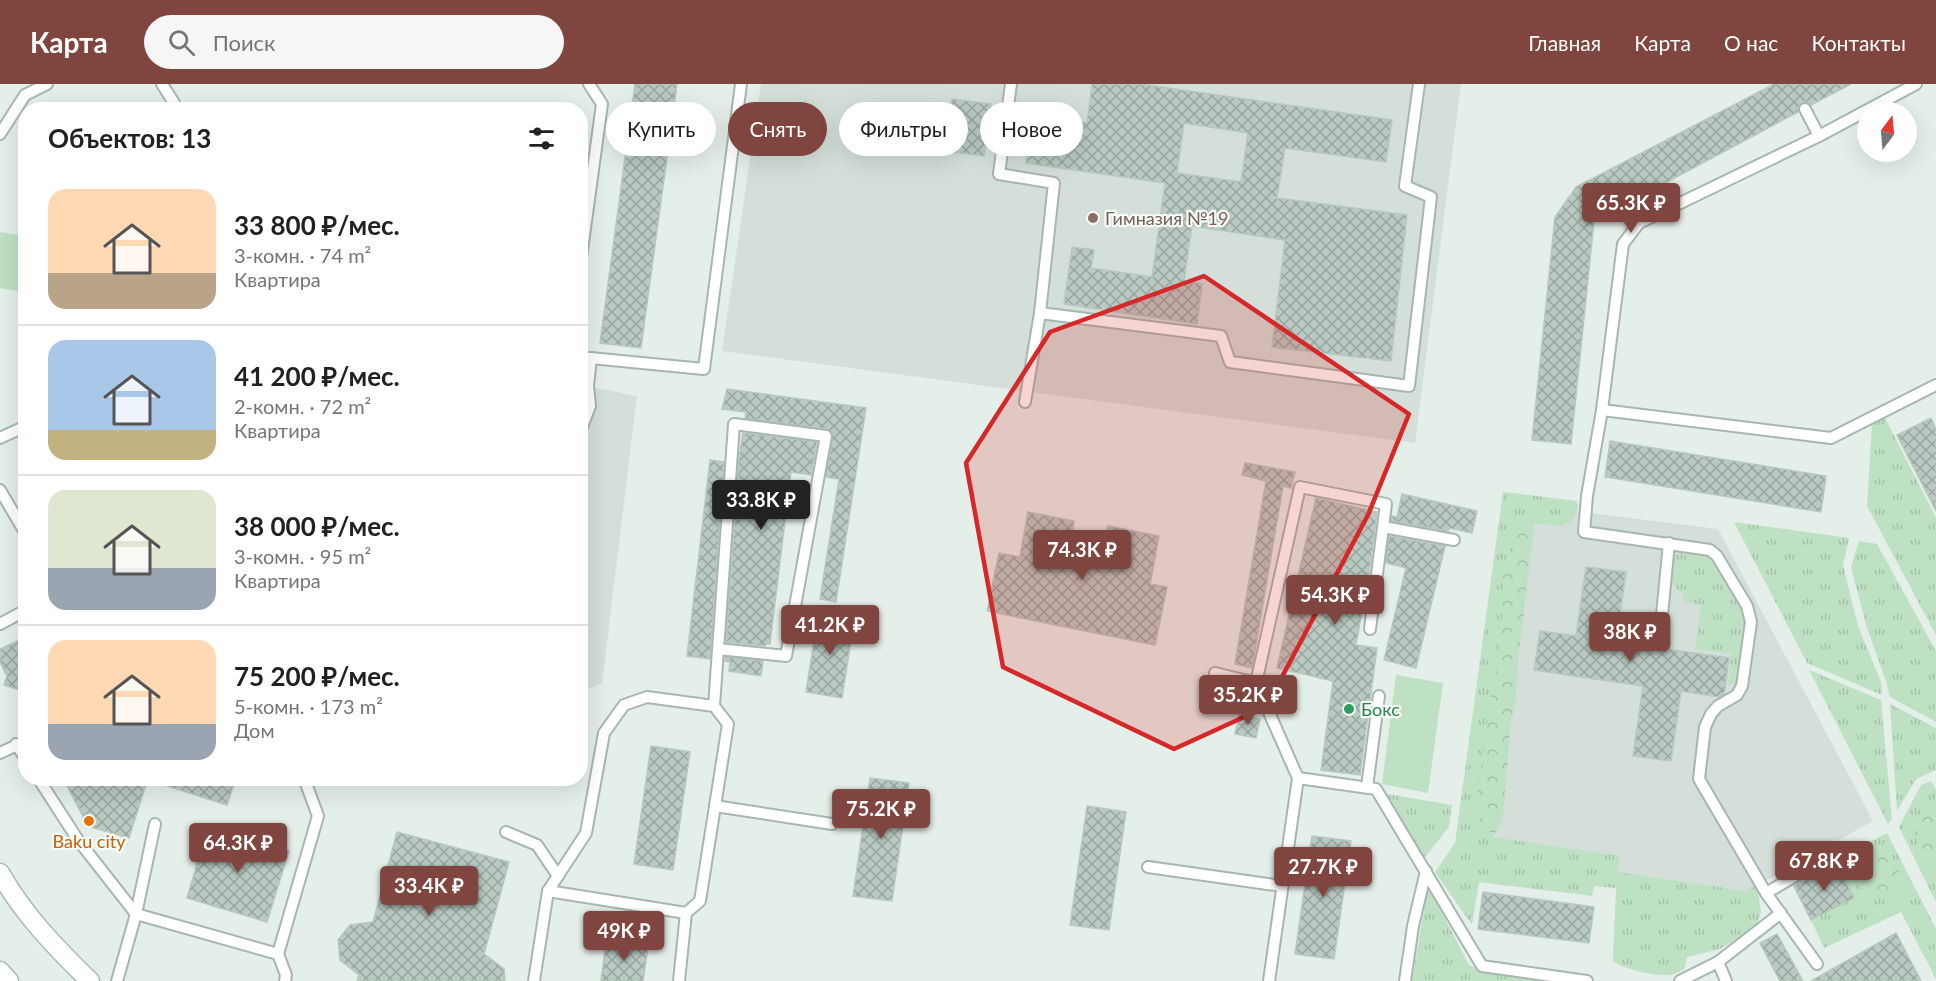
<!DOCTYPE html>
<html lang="ru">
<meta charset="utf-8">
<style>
:root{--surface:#fff;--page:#f6f6f6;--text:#202124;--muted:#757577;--line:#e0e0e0;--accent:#7f453e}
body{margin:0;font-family:Lato,sans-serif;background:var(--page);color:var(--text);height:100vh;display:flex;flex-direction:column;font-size:22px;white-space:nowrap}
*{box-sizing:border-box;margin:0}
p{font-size:20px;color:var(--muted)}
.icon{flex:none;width:33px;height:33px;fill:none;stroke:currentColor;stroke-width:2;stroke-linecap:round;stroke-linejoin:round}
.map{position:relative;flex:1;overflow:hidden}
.drawer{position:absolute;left:18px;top:18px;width:570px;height:684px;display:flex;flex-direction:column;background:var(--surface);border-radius:24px;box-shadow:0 6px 24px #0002}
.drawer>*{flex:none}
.guide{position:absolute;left:606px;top:18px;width:570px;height:54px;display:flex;gap:12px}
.needle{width:39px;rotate:16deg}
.fabs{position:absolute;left:1857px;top:18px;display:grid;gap:12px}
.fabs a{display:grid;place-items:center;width:60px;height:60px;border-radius:50%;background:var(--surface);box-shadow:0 6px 24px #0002;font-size:30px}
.price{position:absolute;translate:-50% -51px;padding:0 14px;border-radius:6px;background:var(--accent);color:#fff;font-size:20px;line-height:39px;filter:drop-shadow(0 2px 3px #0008)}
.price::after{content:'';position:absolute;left:50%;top:36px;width:18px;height:14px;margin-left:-9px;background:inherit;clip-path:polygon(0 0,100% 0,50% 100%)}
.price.on{background:#222;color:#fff}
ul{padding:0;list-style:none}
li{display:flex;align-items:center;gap:18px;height:150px;padding:0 30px}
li+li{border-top:2px solid var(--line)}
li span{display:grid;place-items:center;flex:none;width:168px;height:120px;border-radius:18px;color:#555}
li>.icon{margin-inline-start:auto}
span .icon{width:72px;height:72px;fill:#fffc;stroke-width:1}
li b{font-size:26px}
h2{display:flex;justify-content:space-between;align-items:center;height:72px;padding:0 30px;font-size:26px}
.pill{padding:0 21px;border-radius:27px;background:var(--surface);box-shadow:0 6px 24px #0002;font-size:21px;line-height:54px}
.pill.on{background:var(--accent);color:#fff}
header{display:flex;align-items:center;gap:36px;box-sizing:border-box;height:84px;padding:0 30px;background:var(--accent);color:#fff}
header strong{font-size:28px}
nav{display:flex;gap:33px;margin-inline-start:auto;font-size:21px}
.search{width:420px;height:54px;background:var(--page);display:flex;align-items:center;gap:15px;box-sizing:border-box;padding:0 21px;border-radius:33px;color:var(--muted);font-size:22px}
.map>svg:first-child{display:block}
.built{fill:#d3dfd8}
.grass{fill:url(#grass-tufts)}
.forest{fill:url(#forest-crowns)}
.pitch{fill:#bee0c3}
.building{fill:url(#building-cross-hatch);stroke:#b7c9bf;stroke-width:1.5;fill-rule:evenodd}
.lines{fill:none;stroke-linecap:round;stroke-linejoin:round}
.lane-casing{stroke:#a7b7b0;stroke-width:14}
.secondary-casing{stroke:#a3bbb0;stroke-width:21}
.lane{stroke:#fff;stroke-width:10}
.secondary{stroke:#fff;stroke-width:18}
.marked{fill:#d62828;fill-opacity:0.2;stroke:#d62828;stroke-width:4.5;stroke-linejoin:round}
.education-dot{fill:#8d6e63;stroke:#f6fbf8;stroke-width:2}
.leisure-dot{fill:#2e9e5b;stroke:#f6fbf8;stroke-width:2}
.food-dot{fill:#e8710a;stroke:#f6fbf8;stroke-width:2}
.labels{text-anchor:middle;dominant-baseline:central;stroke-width:4.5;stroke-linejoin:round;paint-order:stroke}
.education-label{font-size:18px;fill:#785e54;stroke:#f6fbf8;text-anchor:start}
.leisure-label{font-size:18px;fill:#27864d;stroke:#f6fbf8;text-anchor:start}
.food-label{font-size:18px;fill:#c56008;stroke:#f6fbf8}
</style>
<header>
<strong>Карта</strong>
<div class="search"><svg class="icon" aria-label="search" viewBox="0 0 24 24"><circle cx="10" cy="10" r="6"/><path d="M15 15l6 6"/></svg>Поиск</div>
<nav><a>Главная</a><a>Карта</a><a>О нас</a><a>Контакты</a></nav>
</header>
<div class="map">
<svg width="1936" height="897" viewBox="0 0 1936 897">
<defs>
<pattern id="grass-tufts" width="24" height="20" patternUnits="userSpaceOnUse" patternTransform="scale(1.5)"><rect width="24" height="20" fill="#bee0c3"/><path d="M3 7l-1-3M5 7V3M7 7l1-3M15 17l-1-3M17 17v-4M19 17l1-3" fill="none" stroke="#a3c1a8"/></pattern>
<pattern id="forest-crowns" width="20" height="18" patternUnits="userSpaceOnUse" patternTransform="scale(1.5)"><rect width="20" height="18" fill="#bee0c3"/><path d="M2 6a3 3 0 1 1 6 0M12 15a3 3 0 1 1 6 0" fill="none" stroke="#a3c1a8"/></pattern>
<pattern id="building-cross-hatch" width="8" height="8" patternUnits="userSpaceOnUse" patternTransform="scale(1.5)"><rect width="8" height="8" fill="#bacac2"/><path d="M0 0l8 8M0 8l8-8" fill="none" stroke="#97a69e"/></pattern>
</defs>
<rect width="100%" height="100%" fill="#e5efe9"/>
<g class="built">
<polygon points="761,0 1461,0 1415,359 722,267"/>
<polygon points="581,301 637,312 602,599 581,608"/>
<polygon points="1502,418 1718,445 1873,737 1747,807 1459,766"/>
</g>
<g class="grass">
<polygon points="1885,334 1936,434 1936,551 1867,422 1872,340"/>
<path d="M 1503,408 L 1577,417 L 1578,424 L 1572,437 L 1562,442 L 1532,439 L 1493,753 L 1620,772 L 1617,788 L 1747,807 L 1757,801 L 1761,828 L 1758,838 L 1740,853 L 1720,865 L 1687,873 L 1684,886 C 1680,887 1675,890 1670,891 C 1657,893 1623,885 1613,877 L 1616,804 L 1594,802 L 1592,812 L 1479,798 L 1472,841 L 1435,788 L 1455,759 Z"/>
<polygon points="1734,438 1849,454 1843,481 1858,542 1881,598 1882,611 1807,579"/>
<polygon points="1859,457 1877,460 1936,567 1936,638 1890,613 1886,597 1867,544 1851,483"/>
<path d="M 1689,467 L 1709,470 C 1718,482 1747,525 1747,540 C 1746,559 1740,580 1738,600 L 1728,599 L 1731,570 L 1695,565 L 1701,521 L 1683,518 L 1684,511 C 1666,497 1671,493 1675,471 Z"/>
<polygon points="1809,586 1881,616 1892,735 1888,740"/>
<polygon points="1890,620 1936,644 1936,686 1916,695 1897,727"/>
<polygon points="1931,697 1936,706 1936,818 1899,743 1921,701"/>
<polygon points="1387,710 1452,721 1449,743 1424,774"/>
<polygon points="1887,749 1936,845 1936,895 1901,828 1824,864 1811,836 1837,780 1836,776"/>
<polygon points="1428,802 1469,881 1483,887 1559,897 1412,897"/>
</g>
<g class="forest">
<polygon points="1529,430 1534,444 1518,578 1516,616 1511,636 1503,734 1496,749 1481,746 1477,713 1490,618 1497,584 1503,523 1503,481 1523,433"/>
<polygon points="1926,722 1931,723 1936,730 1936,794 1924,777 1913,744 1922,725"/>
<path d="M 1872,768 C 1895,771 1902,791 1908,812 L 1904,816 L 1889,809 L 1862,805 L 1854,798 C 1855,786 1862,772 1872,768 Z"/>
</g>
<g class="pitch">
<polygon points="0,148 25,152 25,187 22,208 0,204"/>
<polygon points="1396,591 1443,599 1428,709 1382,700"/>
</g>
<g class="building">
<polygon points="635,0 677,0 641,264 600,259"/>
<path d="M 1092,0 L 1140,0 L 1392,36 L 1386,78 L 1285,64 L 1277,114 L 1407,131 L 1391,277 L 1272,263 L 1285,156 L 1192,142 L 1184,197 L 1202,200 L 1197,240 L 1064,220 L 1072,163 L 1094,166 L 1091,184 L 1152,193 L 1165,99 L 1026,79 L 1033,31 L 1087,39 ZM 1184,39 L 1248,49 L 1241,98 L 1177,89 Z"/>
<polygon points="1774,0 1851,0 1811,21 1806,18 1801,19 1798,24 1798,28 1594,137 1571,360 1532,356 1555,133 1576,103"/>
<polygon points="952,15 991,20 984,72 945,67"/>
<polygon points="727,305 866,324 836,518 820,515 839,395 826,393 833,349 827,345 745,334 746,328 722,325"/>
<polygon points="1931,334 1936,345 1936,427 1897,351"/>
<polygon points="743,349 817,358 811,391 791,388 770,560 766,560 765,562 726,558 739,374"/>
<polygon points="1610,357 1826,392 1821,428 1605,393"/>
<polygon points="710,376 724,378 710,575 687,572"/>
<polygon points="1245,379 1295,388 1291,404 1283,402 1252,584 1235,580 1266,397 1242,391"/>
<polygon points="1402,410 1477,427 1472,449 1449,444 1448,447 1391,437 1392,432 1397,433"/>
<polygon points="1316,414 1377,428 1371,476 1356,561 1377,564 1360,691 1321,686 1333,597 1277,584"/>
<polygon points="1028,428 1074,437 1071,454 1104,461 1108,442 1159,452 1150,500 1167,503 1155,561 987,527 999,469 1020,473"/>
<polygon points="1389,452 1445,462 1416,584 1384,576 1406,484 1386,479"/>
<polygon points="1586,483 1626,488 1616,558 1729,574 1724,610 1719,613 1681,607 1671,677 1633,672 1643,602 1534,586 1540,547 1576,552"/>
<polygon points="818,531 854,537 842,614 806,608"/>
<polygon points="26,553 26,608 4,601 7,592 0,578 0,565"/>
<polygon points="725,573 763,577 761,592 729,587 730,578 725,577"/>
<polygon points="1239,631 1260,635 1256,654 1235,650"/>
<polygon points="651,662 690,668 673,786 634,780"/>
<polygon points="63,694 148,694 129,754 88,742"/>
<polygon points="155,694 236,694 227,721 155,698"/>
<polygon points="870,694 909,699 892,817 853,812"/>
<polygon points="1087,722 1126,728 1109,846 1070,841"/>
<polygon points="208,742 289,767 267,838 187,814"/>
<polygon points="397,748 509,778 484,870 504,885 505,897 357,897 359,891 340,876 338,856 350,841 373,838"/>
<polygon points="1312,752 1351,757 1334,875 1295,870"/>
<polygon points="1837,780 1854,814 1811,836 1794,802"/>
<polygon points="1483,808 1594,823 1589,859 1478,845"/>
<polygon points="1896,849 1921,897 1811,897"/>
<polygon points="1777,850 1803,897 1780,897 1760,859"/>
<polygon points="606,857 648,863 643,897 601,897"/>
</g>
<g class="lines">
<g class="lane-casing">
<g id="lane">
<polyline points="162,0 174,19 173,26"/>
<polyline points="1011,0 999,90 1054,99 1040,229 1025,318"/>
<polyline points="1805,25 1819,52"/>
<polyline points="0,50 25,11 47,0"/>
<polyline points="580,181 602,20 589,0"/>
<polyline points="1040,229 1221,252 1230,278 1409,302 1431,113 1405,102 1419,0"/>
<polyline points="580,273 704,285 741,0"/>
<polyline points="1602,326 1831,354 1936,301"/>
<polyline points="580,348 590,322 588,302 591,274"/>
<polyline points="0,354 26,342"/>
<polyline points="0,406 26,450"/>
<polyline points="1383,443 1454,456"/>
<polyline points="0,540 26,526"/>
<polyline points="1661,541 1669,459"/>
<polyline points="1215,589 1256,599 1298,694 1269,897"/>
<polyline points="1256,599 1300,403 1386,420 1370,545"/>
<polyline points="16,660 26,675"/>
<polyline points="0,669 26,657"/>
<polyline points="38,694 78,756 136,830 278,870 286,891 285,897"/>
<polyline points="1298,694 1376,705 1482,882 1587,897"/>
<polyline points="1367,703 1379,612"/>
<polyline points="715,722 832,740"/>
<polyline points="506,748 537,761 558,792"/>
<polyline points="1148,783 1282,802"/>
<polyline points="1797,791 1766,809 1817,880"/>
<polyline points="548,807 686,829"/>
<polyline points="1766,809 1699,695 1705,643 1711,630 1718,622 1737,611 1742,602 1751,538 1747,522 1717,472 1710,466 1584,448 1587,412 1602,326 1623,160 1639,139 1819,52 1916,0"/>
<polyline points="278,870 318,732 304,694"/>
<polyline points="1718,878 1781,829"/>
<polyline points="117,897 136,830 155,740"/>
<polyline points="534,897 548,807 586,749 604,649 624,621 647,613 714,622"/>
<polyline points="679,897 686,829 700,817 728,640 714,622 734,340 826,352 786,572 718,565"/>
<polyline points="1405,897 1413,842 1426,787"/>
<polyline points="1680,897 1718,878 1726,897"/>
</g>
</g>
<g class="secondary-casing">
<g id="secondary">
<path d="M 0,789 C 23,830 56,864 90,897"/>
<polyline points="0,887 9,897"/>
</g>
</g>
<use href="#lane" class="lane"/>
<use href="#secondary" class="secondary"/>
</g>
<path class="marked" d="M 1204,192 L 1409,330 L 1368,431 L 1266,623 L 1174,665 L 1003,583 L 966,379 L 1050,248 Z"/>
<circle class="education-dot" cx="1093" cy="134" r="6"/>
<circle class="leisure-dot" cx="1349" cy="625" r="6"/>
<circle class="food-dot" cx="89" cy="737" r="6"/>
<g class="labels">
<g class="education-label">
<text x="1105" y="134">Гимназия №19</text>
</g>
<g class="leisure-label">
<text x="1361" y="625">Бокс</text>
</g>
<g class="food-label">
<text x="89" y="757">Baku city</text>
</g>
</g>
</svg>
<div class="fabs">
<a><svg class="needle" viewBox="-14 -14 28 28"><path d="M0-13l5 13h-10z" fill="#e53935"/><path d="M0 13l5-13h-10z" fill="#757577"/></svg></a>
</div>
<b class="price" style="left:1631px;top:150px">65.3K ₽</b>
<b class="price on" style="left:761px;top:447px">33.8K ₽</b>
<b class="price" style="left:1082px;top:497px">74.3K ₽</b>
<b class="price" style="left:1335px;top:542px">54.3K ₽</b>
<b class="price" style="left:830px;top:572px">41.2K ₽</b>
<b class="price" style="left:1630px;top:579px">38K ₽</b>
<b class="price" style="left:1248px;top:642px">35.2K ₽</b>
<b class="price" style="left:881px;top:756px">75.2K ₽</b>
<b class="price" style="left:238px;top:790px">64.3K ₽</b>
<b class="price" style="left:1824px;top:808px">67.8K ₽</b>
<b class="price" style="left:1323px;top:814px">27.7K ₽</b>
<b class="price" style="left:429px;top:833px">33.4K ₽</b>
<b class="price" style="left:624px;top:878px">49K ₽</b>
<div class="guide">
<a class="pill">Купить</a>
<a class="pill on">Снять</a>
<a class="pill">Фильтры</a>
<a class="pill">Новое</a>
</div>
<section class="drawer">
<h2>Объектов: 13<svg class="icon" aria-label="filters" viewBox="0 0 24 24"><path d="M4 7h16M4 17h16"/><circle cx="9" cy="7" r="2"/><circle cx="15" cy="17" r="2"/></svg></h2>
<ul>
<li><span style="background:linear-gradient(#ffd9b3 70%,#b9a48a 0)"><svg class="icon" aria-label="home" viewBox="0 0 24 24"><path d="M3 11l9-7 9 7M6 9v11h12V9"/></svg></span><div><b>33 800 ₽/мес.</b><p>3-комн. · 74 m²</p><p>Квартира</p></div></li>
<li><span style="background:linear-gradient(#a9c7e8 75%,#c2b280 0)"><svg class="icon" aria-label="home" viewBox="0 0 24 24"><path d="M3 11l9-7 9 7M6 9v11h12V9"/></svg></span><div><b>41 200 ₽/мес.</b><p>2-комн. · 72 m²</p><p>Квартира</p></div></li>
<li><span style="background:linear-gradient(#dfe7d0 65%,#9aa5b1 0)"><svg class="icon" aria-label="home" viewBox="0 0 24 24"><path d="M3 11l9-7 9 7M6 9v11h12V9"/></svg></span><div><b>38 000 ₽/мес.</b><p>3-комн. · 95 m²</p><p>Квартира</p></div></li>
<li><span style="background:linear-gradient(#ffd9b3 70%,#9aa5b1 0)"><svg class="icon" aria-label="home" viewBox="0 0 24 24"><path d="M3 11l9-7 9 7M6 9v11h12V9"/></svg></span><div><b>75 200 ₽/мес.</b><p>5-комн. · 173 m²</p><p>Дом</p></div></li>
</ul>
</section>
</div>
